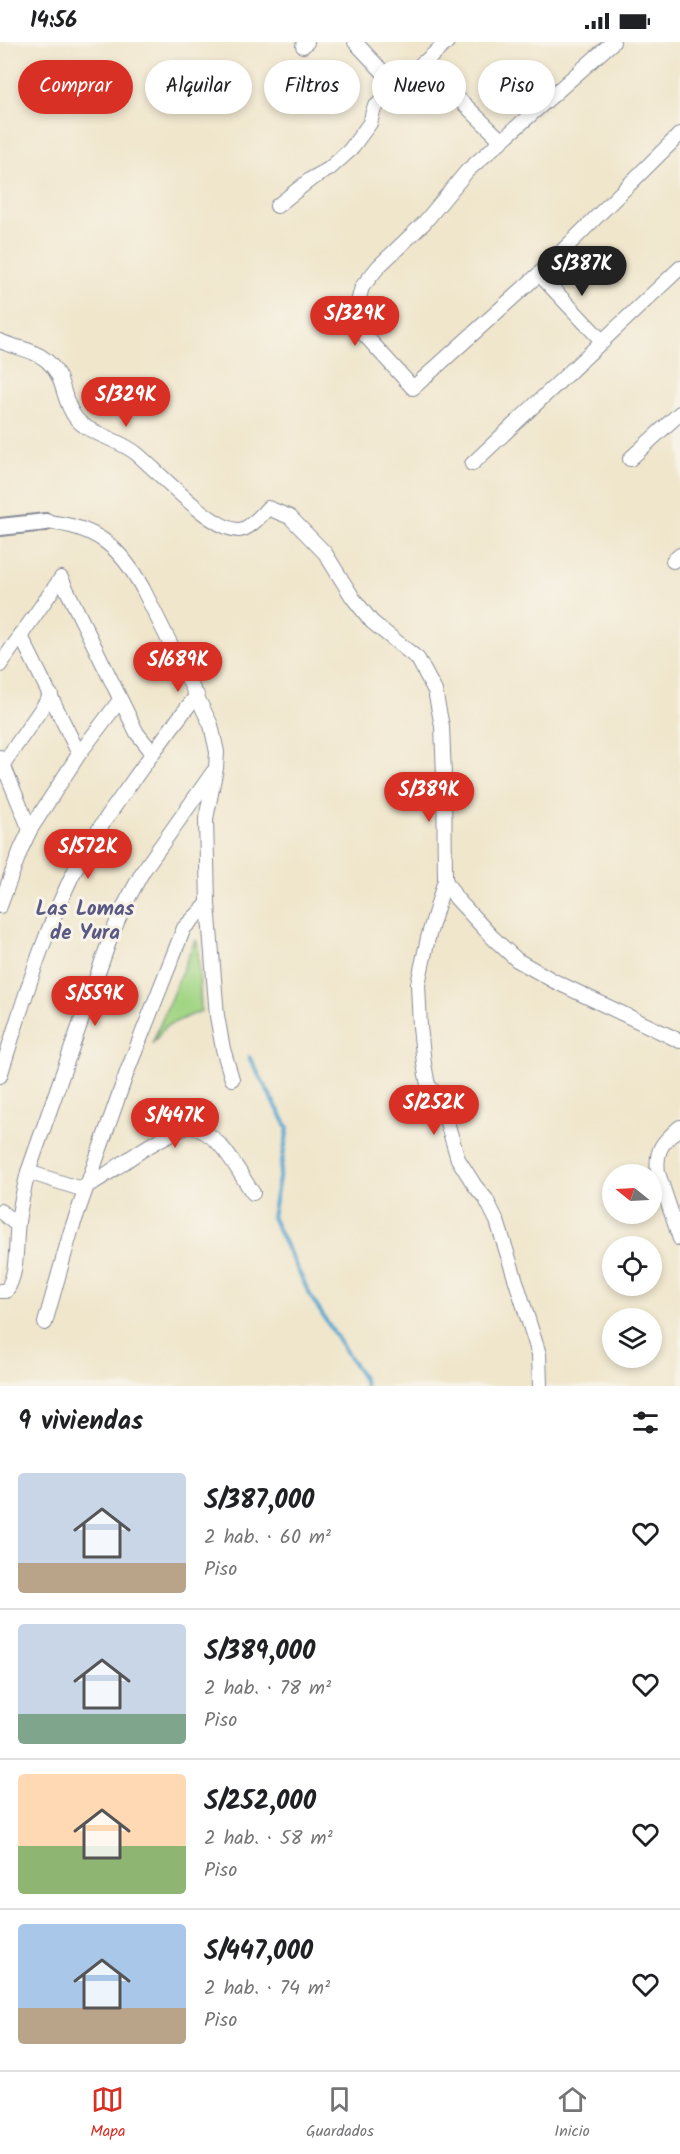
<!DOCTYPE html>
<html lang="es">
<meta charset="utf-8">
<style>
:root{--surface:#fff;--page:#f2f2f2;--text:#202124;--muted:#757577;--line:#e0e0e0;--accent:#d93025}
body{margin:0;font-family:Kalam,sans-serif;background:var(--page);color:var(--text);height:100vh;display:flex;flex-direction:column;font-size:22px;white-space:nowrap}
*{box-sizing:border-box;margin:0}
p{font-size:20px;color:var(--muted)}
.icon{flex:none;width:33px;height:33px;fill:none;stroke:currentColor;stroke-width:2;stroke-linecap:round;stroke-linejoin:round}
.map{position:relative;height:1344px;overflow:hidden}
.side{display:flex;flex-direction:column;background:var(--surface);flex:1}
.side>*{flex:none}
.hud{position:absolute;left:18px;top:18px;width:645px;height:54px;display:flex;gap:12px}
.needle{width:39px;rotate:288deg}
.controls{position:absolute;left:602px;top:1122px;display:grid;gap:12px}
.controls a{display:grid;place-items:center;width:60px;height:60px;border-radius:50%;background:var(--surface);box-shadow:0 3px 9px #0003;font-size:30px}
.price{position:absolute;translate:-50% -51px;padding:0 14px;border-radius:21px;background:var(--accent);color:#fff;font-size:20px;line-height:39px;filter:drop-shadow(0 2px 3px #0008)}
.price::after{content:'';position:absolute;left:50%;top:36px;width:18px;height:14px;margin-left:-9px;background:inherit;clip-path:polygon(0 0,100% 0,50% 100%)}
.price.selected{background:#222;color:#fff}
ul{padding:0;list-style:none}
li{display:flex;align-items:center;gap:18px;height:150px;padding:0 18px}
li+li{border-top:2px solid var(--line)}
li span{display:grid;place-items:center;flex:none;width:168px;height:120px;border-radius:6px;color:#555}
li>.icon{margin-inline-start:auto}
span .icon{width:72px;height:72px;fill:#fffc;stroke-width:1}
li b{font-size:26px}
h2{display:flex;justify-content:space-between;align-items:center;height:72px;padding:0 18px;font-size:26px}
.pill{padding:0 21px;border-radius:27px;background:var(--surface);box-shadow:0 3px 9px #0003;font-size:21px;line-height:54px}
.pill.selected{background:var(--accent);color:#fff}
.status{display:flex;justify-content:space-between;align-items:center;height:42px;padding:0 30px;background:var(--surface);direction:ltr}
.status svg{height:16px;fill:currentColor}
.dock{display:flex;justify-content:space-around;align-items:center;height:84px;border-top:2px solid var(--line);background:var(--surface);font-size:16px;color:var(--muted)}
.dock a{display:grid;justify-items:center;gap:3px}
.dock .selected{color:var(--accent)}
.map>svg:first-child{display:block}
.grass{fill:#a2d584;stroke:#5e8271;stroke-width:1.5}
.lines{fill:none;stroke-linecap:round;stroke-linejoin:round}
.stream{stroke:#55a5cf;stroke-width:4}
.minor-casing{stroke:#868a95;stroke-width:16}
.tertiary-casing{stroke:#868a95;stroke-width:20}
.minor{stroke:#fff;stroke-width:14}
.tertiary{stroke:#fff;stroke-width:16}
.labels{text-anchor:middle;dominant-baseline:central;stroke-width:6;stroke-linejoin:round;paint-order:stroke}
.quarter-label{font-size:21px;font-weight:bold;fill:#595884;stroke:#f7f3e8}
</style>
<div class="status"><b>14:56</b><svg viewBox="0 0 49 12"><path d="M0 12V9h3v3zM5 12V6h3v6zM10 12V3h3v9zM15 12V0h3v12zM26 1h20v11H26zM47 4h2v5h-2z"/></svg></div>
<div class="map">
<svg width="680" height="1344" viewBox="0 0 680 1344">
<rect width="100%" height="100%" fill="#f7f3e8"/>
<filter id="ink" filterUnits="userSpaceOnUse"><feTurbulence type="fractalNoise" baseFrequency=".0167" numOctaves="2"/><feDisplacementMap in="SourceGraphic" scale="12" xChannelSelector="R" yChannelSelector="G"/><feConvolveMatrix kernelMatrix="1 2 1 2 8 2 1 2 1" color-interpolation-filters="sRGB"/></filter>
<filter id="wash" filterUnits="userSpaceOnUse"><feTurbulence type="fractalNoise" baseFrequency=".008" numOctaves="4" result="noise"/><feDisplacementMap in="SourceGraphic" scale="24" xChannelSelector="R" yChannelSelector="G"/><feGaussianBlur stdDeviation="1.35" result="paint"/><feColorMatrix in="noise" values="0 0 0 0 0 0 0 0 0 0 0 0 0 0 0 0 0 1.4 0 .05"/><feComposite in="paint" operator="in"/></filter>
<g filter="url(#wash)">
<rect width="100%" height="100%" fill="#f0e6cc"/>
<polygon class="grass" points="195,898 197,899 198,908 201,969 166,984 152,1002"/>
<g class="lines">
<polyline class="stream" points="249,1015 288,1086 272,1175 311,1255 364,1338 365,1344"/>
</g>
</g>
<g filter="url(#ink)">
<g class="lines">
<g class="minor-casing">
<g id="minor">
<polyline points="355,0 396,44"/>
<polyline points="613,0 467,129 424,181 379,224 362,245 357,264 357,275 363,291 413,346 539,232 680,92"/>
<polyline points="303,4 307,0"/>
<polyline points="422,21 502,99"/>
<polyline points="277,164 311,137 329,127 350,108 370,81 374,66 447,0"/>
<polyline points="539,232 603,300"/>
<path d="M 0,299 C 15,306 33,307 46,318 C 66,335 61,356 75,375 C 87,392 120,397 137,412 C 159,430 211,488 239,488 C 250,487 260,474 268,466 L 290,475 L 325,511 L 353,556 L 372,580 L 418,617 L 435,649 L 442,684 L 444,734 L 445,838 L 456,856 L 492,895 L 517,918 L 554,939 L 680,999"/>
<polyline points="630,417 680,371"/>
<polyline points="472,422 680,226"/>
<path d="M 46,480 C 95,484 120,504 143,547 L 211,683 L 217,710 L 216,726 L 206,777 L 208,862 L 217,974 L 223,1007 L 232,1037"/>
<polyline points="673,519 680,513"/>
<polyline points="20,592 79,712"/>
<polyline points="0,623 61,536 137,691 152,710"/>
<polyline points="0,715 30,788"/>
<polyline points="3,722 51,653"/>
<polyline points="445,838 428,896 418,942 420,985 424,1022 428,1043 440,1057 458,1117 475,1144 486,1157 497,1179 539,1312 540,1344"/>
<polyline points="0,864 21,807 30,788 79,712 120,658"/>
<path d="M 0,1034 C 23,961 45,884 81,816 C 95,791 112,768 129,744 C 151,713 173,683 197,653"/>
<path d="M 680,1085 C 663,1100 655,1107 658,1131 L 680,1197"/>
<path d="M 28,1130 L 78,1146 C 94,1143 109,1130 123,1121 C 144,1106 165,1093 189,1084 C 221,1090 236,1127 253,1151"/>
<polyline points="0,1169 17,1183"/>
<path d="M 0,1249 L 6,1249 C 19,1231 15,1201 18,1180 C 20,1163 24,1147 28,1130 L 110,897 L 124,864 L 143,829 L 213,730"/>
<polyline points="45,1281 71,1189 127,1030 184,886 208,862"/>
</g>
</g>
<g class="tertiary-casing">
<polyline id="tertiary" points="0,485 46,480"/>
</g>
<use href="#minor" class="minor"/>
<use href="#tertiary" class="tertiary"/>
</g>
</g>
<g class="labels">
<g class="quarter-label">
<text x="85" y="867">Las Lomas<tspan x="85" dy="24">de Yura</tspan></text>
</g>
</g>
</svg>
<div class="controls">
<a><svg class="needle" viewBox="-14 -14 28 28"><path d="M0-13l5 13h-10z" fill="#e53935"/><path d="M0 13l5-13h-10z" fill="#757577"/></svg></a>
<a><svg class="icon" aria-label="locate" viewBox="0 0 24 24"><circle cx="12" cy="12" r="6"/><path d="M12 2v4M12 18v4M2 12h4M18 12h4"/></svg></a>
<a><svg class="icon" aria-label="layers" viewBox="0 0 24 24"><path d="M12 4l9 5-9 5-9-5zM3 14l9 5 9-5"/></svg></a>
</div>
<b class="price selected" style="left:582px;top:255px">S/387K</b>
<b class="price" style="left:355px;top:305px">S/329K</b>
<b class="price" style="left:126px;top:386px">S/329K</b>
<b class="price" style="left:178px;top:651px">S/689K</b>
<b class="price" style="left:429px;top:781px">S/389K</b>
<b class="price" style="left:88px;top:838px">S/572K</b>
<b class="price" style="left:95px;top:985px">S/559K</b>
<b class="price" style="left:434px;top:1094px">S/252K</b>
<b class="price" style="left:175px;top:1107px">S/447K</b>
<div class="hud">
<a class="pill selected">Comprar</a>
<a class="pill">Alquilar</a>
<a class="pill">Filtros</a>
<a class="pill">Nuevo</a>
<a class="pill">Piso</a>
</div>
</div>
<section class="side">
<h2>9 viviendas<svg class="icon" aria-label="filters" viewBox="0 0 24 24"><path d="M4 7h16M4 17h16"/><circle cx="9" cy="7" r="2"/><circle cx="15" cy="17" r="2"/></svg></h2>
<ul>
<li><span style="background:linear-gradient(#c9d6e8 75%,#b9a48a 0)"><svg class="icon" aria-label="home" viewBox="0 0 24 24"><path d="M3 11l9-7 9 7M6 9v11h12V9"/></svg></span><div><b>S/387,000</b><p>2 hab. · 60 m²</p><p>Piso</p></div><svg class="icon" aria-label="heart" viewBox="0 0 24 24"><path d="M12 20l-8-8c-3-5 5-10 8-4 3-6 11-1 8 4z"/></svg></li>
<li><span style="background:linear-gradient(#c9d6e8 75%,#7fa58c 0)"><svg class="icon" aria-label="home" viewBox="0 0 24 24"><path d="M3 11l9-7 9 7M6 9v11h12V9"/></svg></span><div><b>S/389,000</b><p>2 hab. · 78 m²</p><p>Piso</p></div><svg class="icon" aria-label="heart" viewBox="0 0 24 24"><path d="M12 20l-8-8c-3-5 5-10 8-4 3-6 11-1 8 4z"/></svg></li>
<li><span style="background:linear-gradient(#ffd9b3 60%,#8fb573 0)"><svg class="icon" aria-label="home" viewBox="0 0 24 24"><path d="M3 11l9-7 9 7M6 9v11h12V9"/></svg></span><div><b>S/252,000</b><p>2 hab. · 58 m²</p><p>Piso</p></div><svg class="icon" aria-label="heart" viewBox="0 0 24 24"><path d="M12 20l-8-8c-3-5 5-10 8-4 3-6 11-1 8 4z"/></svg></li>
<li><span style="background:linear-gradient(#a9c7e8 70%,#b9a48a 0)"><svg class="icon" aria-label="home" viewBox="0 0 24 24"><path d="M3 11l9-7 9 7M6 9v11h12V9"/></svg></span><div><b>S/447,000</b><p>2 hab. · 74 m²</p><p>Piso</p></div><svg class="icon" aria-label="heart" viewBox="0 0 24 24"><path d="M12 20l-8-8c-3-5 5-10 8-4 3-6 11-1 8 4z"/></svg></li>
</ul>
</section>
<nav class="dock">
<a class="selected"><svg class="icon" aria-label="map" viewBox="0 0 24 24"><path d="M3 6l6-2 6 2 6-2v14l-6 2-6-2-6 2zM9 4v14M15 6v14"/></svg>Mapa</a>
<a><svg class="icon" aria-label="saved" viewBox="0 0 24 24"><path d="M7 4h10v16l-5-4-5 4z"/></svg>Guardados</a>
<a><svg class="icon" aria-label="home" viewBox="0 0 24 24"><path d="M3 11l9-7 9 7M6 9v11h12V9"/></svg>Inicio</a>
</nav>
